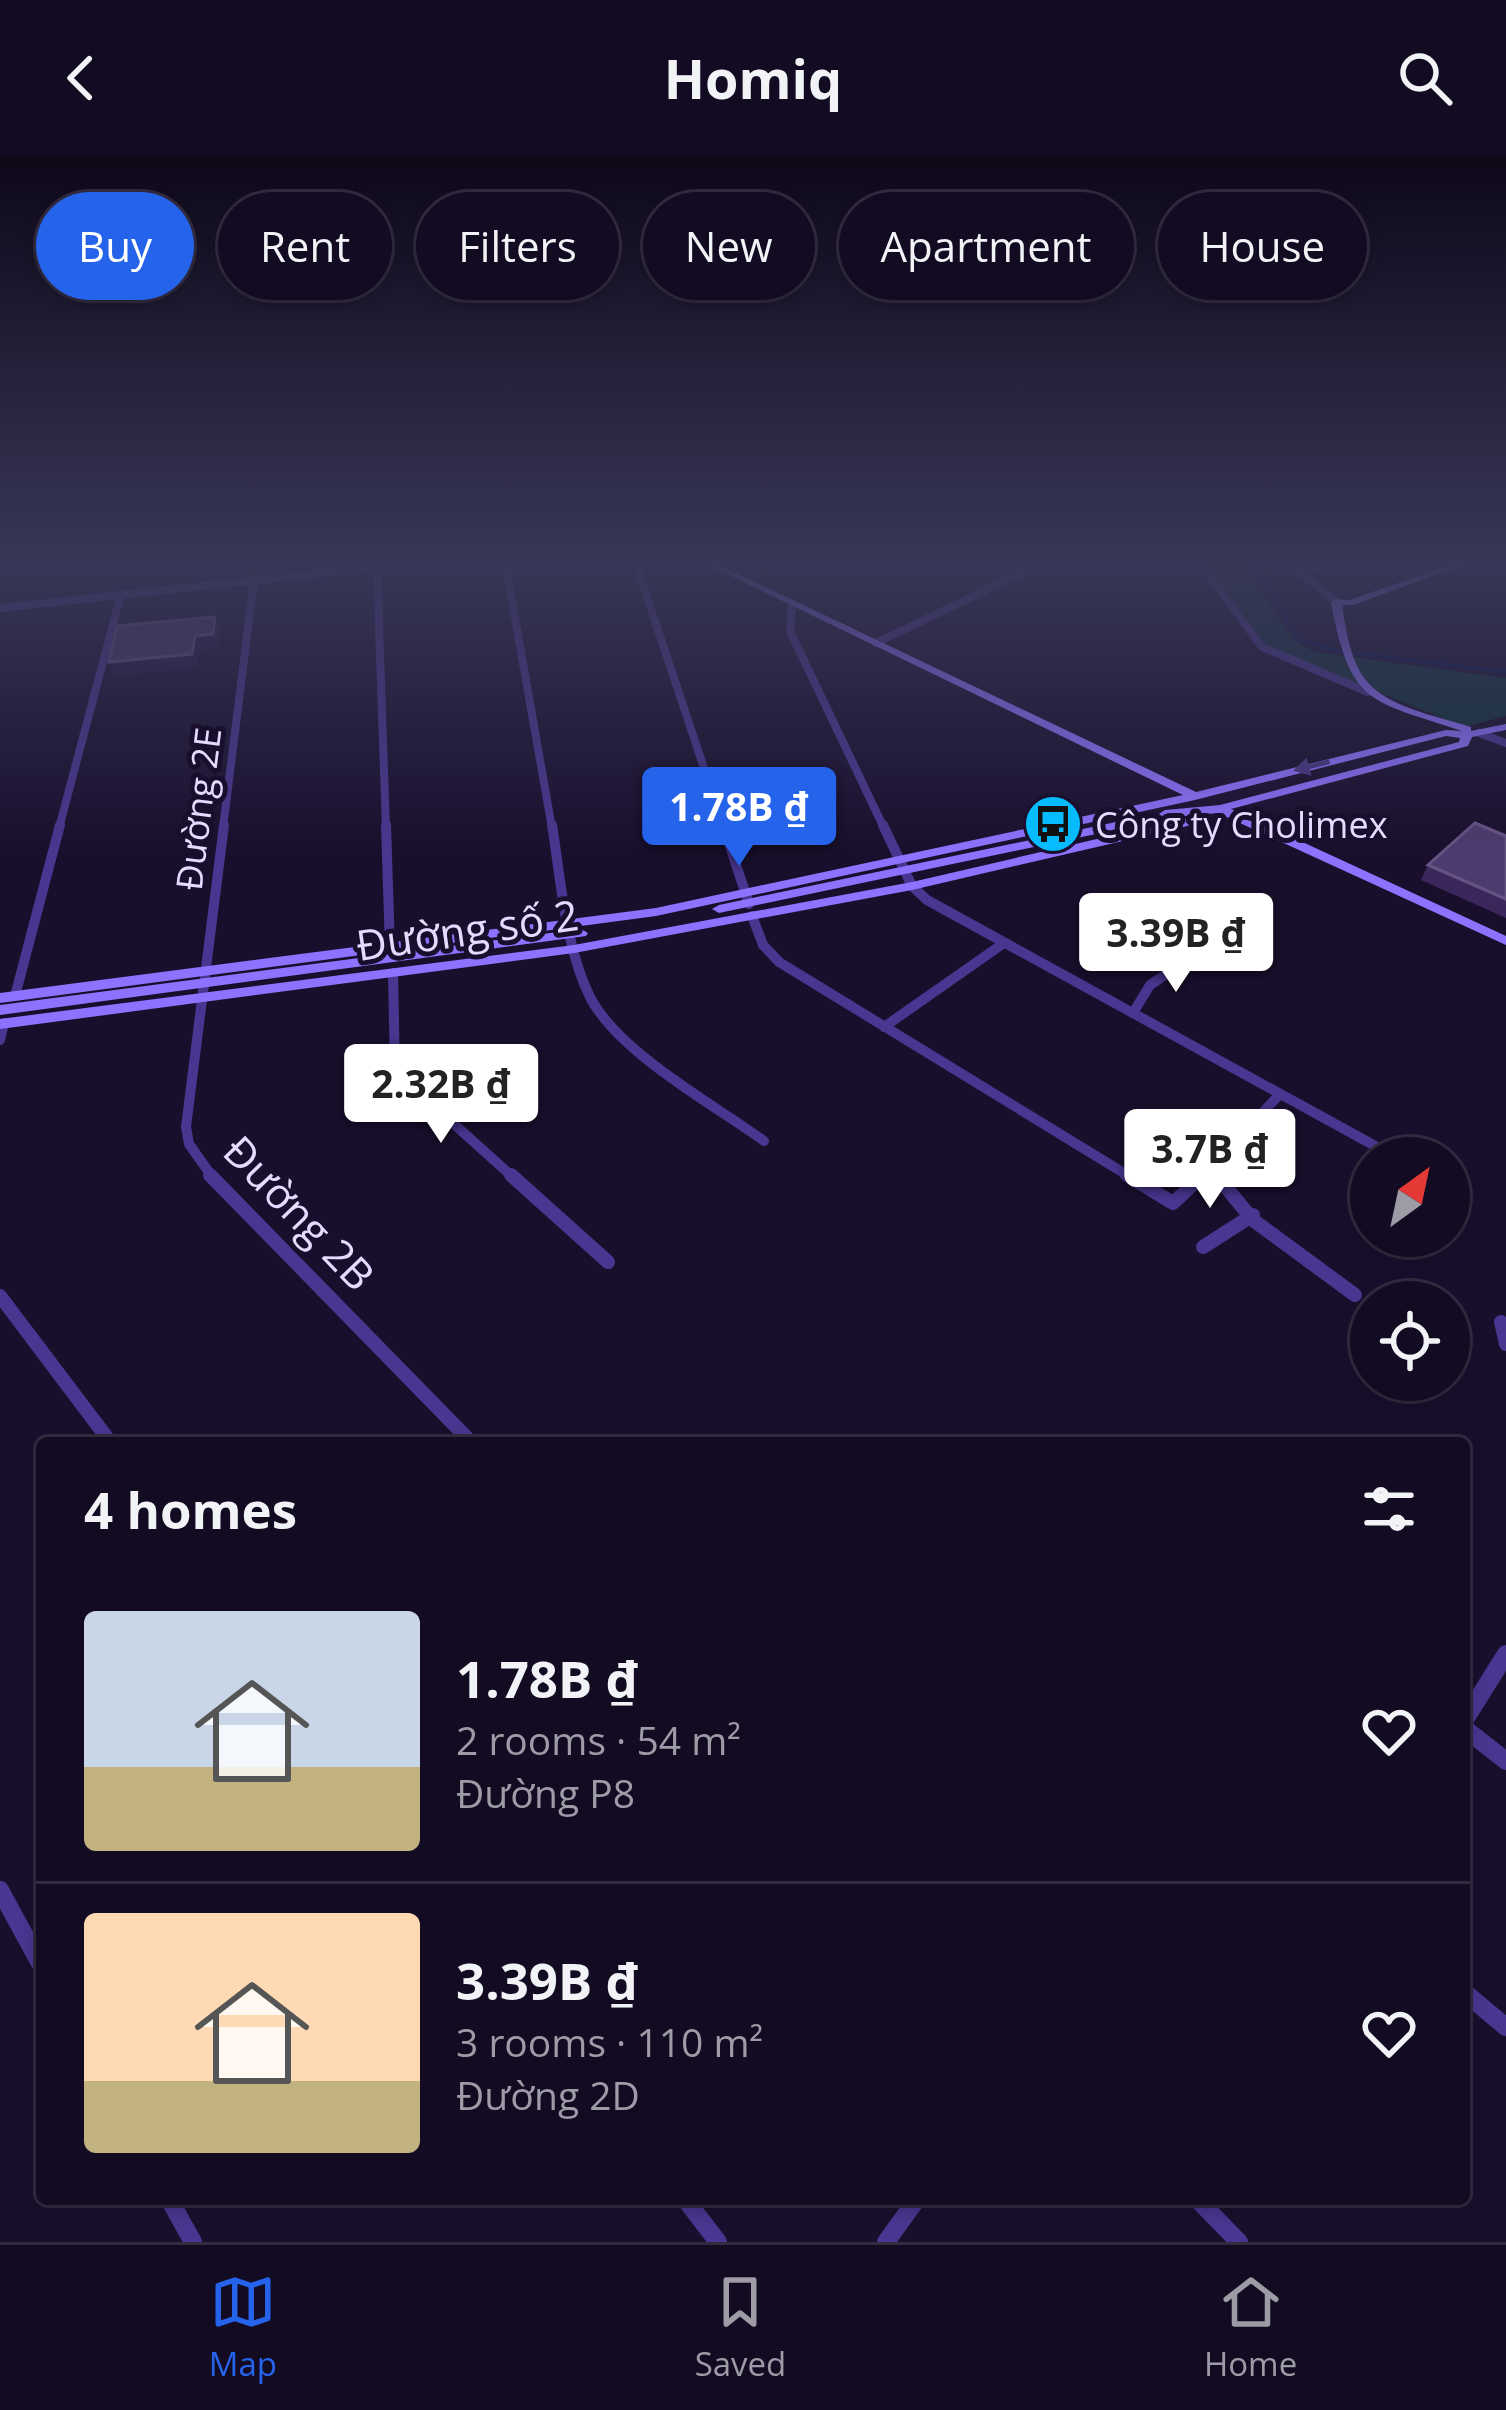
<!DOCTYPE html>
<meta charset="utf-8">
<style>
:root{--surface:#130b22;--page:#20192f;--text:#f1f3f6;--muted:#9d9ba5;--line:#322b40;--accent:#2563eb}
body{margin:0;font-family:"Open Sans",sans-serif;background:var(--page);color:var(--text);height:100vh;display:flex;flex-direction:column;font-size:45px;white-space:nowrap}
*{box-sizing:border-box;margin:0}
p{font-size:39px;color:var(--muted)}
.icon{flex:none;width:66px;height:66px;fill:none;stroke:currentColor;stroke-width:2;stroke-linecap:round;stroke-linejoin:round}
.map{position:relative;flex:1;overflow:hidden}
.sheet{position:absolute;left:36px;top:1281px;width:1434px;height:768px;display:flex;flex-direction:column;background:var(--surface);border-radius:12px;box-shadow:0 6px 18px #0003,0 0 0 3px var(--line)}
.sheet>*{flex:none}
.banner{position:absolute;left:36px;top:36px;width:1434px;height:108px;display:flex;gap:24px}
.needle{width:78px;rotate:33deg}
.tools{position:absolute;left:1350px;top:981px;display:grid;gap:24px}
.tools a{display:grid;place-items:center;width:120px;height:120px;border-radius:50%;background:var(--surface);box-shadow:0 6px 18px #0003,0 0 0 3px var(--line);font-size:60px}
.price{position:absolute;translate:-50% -102px;padding:0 27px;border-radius:12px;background:#fff;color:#222;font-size:39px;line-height:78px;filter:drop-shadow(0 3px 6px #0008)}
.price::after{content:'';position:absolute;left:50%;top:72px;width:36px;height:27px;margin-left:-18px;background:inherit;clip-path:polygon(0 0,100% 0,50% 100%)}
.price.current{background:var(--accent);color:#fff}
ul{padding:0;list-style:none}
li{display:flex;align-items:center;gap:36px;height:300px;padding:0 48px}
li+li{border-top:3px solid var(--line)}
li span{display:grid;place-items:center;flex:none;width:336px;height:240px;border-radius:12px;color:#555}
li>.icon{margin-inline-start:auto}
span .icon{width:144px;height:144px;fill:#fffc;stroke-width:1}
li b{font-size:51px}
h2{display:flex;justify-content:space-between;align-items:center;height:144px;padding:0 48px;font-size:51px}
.tag{padding:0 42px;border-radius:54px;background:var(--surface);box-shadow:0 6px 18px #0003,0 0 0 3px var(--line);font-size:42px;line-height:108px}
.tag.current{background:var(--accent);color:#fff}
header{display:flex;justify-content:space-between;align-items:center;height:156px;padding:0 48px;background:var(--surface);font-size:54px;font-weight:700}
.tab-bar{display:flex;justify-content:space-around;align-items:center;height:168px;border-top:3px solid var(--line);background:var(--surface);font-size:33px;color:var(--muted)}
.tab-bar a{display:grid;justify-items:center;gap:6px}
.tab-bar .current{color:var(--accent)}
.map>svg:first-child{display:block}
.green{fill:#113238}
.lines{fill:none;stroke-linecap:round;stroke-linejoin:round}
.stream{stroke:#06144f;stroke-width:3}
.street-far3{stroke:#493690;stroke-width:8}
.street-far2{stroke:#493690;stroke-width:10}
.street-far1{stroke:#493690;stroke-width:14}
.street{stroke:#493690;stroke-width:18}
.secondary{fill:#8e72ff;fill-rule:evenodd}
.wall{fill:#3b275c}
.shaded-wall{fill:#261542}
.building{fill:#4d3a6e;stroke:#655384;stroke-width:3}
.oneway{fill:#483781}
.labels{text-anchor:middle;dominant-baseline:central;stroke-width:10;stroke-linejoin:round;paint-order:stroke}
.far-street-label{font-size:36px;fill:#e5dbff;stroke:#190f2d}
.far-poi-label{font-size:36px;fill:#e5dbff;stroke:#190f2d;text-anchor:start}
.street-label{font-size:42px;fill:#e5dbff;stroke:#190f2d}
</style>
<header><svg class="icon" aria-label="back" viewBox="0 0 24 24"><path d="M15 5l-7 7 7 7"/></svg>Homiq<svg class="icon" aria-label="search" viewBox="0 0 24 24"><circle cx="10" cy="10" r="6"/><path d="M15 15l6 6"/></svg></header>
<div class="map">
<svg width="1506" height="2086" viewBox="0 0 1506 2086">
<rect width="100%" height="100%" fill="#190f2d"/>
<polygon class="green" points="1203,405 1239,405 1294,484 1314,496 1506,522 1506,560 1465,571 1270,493 1256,483"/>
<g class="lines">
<g class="stream">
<polyline points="1245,405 1269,432 1298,484 1343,496"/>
<polyline points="1353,497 1506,516"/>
</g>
<g class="street-far3">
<polyline points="505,405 552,672"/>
<polyline points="635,405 724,672"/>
<polyline points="1199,405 1262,491 1368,536"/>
<polyline points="1288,405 1336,446"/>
<polyline points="377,411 386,672"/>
<polyline points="1300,416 1334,405"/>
<polyline points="792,448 790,475 884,672"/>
<polyline points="0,452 434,405"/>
<polyline points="876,487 1047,405"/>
<polyline points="1479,577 1506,587"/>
<polyline points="59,672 121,438"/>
<polyline points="223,672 254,424"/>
</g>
<g class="street-far2">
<polyline points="386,669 390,792"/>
<path d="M 552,669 C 561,724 565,792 591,843 C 621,898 713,948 764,985"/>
<polyline points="723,669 749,748"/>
<polyline points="883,669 912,730 927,744 1397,1002"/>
<polyline points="752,760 763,789 779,806 1132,1022"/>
<polyline points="393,817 395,915 514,1022"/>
<polyline points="15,840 60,669"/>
<polyline points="1133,857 1150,829 1176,812 1179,802"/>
<polyline points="884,871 1004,787"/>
<polyline points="0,884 4,867"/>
<polyline points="213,1022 189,988 186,971 224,669"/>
<polyline points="1200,1022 1212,1011"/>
<polyline points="1217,1022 1212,1011 1280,938"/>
</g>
<g class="street-far1">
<polyline points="210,1019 472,1287"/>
<polyline points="511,1019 608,1106"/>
<polyline points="1127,1019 1173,1047 1203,1019"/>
<polyline points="1216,1019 1253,1064 1355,1139"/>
<polyline points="1203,1091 1253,1059"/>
<polyline points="0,1140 111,1287"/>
<polyline points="1501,1166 1506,1188"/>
</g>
<g class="street">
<polyline points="1464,1565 1506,1498"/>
<polyline points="1464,1572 1506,1605"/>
<polyline points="0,1734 42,1811"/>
<polyline points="1464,1836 1506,1871"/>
<polyline points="169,2043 193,2086"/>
<polyline points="685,2043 718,2086"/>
<polyline points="1197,2043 1239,2086"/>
<polyline points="886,2086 917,2043"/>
</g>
<g class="secondary">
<path d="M 700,405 L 711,405 L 1196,636 L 1446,574 L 1462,575 C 1370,544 1350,550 1331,446 L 1336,443 L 1349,444 L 1462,405 L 1474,405 L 1353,449 L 1342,449 C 1346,474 1350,503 1365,523 C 1387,552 1438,560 1471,571 L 1471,575 L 1506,568 L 1506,574 L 1472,581 L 1468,590 L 1231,653 L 1506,780 L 1506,789 L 1218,657 L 1165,662 L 1159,658 L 1165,654 L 1220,649 L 1459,586 L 1460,582 L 1446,580 L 1195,644 L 656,760 L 0,847 L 0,837 L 656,752 L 1183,639 Z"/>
<polygon points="1205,658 1211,662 1209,665 912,734 574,797 0,873 0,863 574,789 912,726"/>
<polygon points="1116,666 1122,670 1120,673 719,757 712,753 719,749"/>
<polygon points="581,773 588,777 586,780 0,859 0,849"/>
</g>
</g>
<polygon class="wall" points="1506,680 1506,762 1421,724 1428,709"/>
<polygon class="shaded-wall" points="215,461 220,474 217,492 200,494 197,512 114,520 109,506"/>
<g class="building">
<polygon points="215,461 213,478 195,480 192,498 109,506 117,470"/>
<polygon points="1475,667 1506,680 1506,743 1428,709"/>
</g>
<defs><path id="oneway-solid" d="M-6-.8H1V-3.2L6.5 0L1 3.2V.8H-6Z" transform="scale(3)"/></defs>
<use class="oneway" href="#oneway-solid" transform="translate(1312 610) rotate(166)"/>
<linearGradient id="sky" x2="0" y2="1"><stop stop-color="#0e0819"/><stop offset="0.58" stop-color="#383757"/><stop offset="1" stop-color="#383757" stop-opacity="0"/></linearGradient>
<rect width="1506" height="697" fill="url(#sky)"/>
<defs>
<g id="bus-disc" transform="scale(3)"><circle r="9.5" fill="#07bbff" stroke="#190f2d"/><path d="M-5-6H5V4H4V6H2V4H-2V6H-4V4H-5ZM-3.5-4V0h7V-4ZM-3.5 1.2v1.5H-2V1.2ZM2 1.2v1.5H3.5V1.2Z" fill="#111"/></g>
</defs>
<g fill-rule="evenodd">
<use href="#bus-disc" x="1053" y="668"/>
</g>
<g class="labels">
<g class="far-street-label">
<text transform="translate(198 653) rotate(-83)">Đường 2E</text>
</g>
<g class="far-poi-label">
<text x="1095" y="668">Công ty Cholimex</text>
</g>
<g class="street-label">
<text transform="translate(467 773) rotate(-8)">Đường số 2</text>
<text transform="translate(300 1056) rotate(46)">Đường 2B</text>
</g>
</g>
</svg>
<div class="tools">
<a><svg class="needle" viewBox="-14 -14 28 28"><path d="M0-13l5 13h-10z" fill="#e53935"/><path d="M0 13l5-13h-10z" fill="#9d9ba5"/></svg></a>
<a><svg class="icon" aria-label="locate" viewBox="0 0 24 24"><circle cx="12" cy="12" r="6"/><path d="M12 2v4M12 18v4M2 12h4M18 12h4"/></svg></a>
</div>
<b class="price current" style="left:739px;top:713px">1.78B ₫</b>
<b class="price" style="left:1176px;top:839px">3.39B ₫</b>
<b class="price" style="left:441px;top:990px">2.32B ₫</b>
<b class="price" style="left:1210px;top:1055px">3.7B ₫</b>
<div class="banner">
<a class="tag current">Buy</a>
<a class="tag">Rent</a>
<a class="tag">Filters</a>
<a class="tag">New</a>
<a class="tag">Apartment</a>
<a class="tag">House</a>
</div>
<section class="sheet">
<h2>4 homes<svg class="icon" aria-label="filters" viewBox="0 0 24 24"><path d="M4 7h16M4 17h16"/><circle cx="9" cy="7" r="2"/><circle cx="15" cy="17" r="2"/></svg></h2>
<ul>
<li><span style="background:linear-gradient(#c9d6e8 65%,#c2b280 0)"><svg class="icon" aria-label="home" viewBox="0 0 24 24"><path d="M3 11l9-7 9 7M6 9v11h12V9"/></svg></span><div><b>1.78B ₫</b><p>2 rooms · 54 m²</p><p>Đường P8</p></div><svg class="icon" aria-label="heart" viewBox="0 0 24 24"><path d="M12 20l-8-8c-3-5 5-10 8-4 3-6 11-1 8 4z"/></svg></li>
<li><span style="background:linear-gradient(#ffd9b3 70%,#c2b280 0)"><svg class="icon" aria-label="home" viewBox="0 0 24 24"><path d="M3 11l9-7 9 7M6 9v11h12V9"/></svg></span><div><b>3.39B ₫</b><p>3 rooms · 110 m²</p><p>Đường 2D</p></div><svg class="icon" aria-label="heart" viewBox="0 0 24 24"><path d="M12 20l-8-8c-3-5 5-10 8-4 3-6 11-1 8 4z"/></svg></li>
</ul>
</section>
</div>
<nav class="tab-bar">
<a class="current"><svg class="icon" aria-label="map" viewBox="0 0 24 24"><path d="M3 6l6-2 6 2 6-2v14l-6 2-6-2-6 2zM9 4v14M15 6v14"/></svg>Map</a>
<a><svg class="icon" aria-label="saved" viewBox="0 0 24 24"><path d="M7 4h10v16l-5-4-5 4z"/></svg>Saved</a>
<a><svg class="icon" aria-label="home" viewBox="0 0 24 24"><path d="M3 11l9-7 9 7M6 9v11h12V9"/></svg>Home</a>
</nav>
